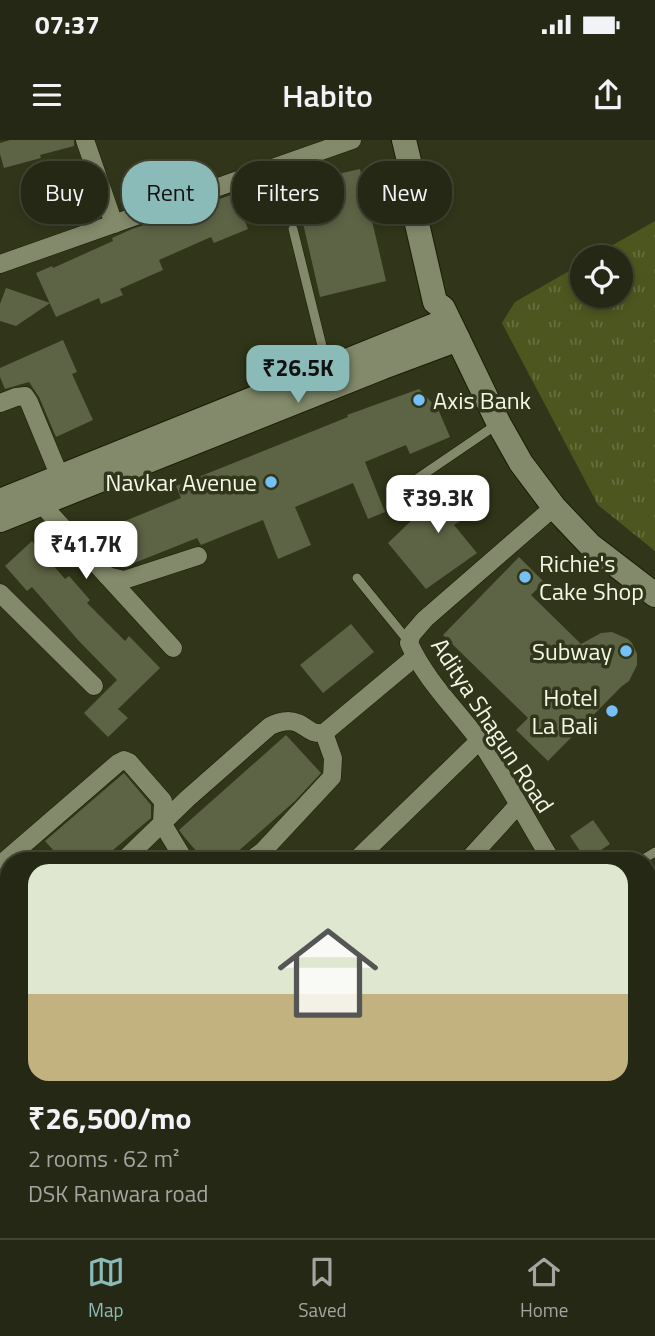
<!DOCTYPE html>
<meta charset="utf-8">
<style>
:root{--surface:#252814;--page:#2d301d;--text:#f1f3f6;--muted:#a3a6a0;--line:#424434;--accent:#8bbbb9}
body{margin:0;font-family:"Titillium Web",sans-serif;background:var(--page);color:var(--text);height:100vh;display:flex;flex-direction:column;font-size:26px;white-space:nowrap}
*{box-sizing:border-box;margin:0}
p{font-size:23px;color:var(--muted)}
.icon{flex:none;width:38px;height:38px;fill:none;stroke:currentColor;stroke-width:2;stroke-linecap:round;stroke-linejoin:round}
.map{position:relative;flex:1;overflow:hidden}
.drawer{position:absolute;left:0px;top:712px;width:656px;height:387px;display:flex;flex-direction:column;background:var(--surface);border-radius:28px 28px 0 0;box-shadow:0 4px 10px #0003,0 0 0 2px var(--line)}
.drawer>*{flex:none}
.top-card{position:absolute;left:21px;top:21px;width:614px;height:63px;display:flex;gap:14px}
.buttons{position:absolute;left:570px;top:105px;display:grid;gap:14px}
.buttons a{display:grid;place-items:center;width:63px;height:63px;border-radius:50%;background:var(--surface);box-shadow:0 4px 10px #0003,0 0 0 2px var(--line);font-size:35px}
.price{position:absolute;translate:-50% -60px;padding:0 16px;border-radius:14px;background:#fff;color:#222;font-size:23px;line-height:46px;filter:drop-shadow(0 2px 4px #0008)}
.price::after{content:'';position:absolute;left:50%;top:42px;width:21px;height:16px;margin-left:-10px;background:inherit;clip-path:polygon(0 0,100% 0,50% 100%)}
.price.current{background:var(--accent);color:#111}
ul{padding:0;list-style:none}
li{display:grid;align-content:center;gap:14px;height:371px;padding:0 28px}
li+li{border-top:2px solid var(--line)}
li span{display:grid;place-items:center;height:217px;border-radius:21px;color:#555}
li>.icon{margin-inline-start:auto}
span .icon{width:126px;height:126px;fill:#fffc;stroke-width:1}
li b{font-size:30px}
.tag{padding:0 24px;border-radius:28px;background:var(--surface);box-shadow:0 4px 10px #0003,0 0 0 2px var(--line);font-size:24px;line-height:63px}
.tag.current{background:var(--accent);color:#111}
.status{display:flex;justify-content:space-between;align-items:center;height:49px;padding:0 35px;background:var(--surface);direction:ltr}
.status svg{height:19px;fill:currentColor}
header{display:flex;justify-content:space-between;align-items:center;height:91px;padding:0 28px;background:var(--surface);font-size:32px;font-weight:600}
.tabs{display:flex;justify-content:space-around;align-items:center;height:98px;border-top:2px solid var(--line);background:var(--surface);font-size:19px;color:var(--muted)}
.tabs a{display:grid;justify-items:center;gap:4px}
.tabs .current{color:var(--accent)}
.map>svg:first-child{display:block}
.grass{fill:url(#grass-tufts)}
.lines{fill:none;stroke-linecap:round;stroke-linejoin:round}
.river{stroke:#468cbc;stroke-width:38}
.building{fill:#5d6345}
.lane-casing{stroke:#191d03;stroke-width:10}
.street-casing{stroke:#191d03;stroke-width:19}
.secondary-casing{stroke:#191d03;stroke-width:26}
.lane{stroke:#838a6b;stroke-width:9}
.street{stroke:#838a6b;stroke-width:18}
.secondary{stroke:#838a6b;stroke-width:24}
.poi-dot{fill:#75c0f6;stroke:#31361a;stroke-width:2.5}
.labels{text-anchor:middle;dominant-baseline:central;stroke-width:7;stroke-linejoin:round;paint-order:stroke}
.poi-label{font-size:24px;fill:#f3f7e6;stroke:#31361a;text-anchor:end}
.street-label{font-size:24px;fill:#f3f7e6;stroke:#31361a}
</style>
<div class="status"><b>07:37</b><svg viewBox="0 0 49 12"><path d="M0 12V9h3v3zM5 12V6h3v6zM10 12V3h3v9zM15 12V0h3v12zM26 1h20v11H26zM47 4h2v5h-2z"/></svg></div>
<header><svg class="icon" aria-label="menu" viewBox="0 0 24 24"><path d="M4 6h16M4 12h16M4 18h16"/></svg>Habito<svg class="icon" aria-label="share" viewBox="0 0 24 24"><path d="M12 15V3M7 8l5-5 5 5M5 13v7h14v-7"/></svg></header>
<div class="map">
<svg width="655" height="1098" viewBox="0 0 655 1098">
<defs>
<pattern id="grass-tufts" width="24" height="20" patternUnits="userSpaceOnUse" patternTransform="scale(1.75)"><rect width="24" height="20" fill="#4d561f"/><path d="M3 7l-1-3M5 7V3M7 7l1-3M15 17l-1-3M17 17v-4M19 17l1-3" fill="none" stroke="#676f40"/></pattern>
</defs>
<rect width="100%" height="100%" fill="#31361a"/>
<polygon class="grass" points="655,81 655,411 598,365 502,183 515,162 583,123 583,156 621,156 621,117 592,117"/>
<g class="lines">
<g class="river">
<polyline points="0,937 9,937"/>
<polyline points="253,1090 262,1098"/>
</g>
</g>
<g class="building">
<polygon points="10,0 74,0 74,6 40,15 41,18 4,28 0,14 0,3"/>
<polygon points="360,29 386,141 320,157 294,44"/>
<polygon points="234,54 248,89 214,103 211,97 159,120 163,130 120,149 123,155 101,164 99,158 56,177 36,133 52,126 53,128 113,101 112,98 132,89"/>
<polygon points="6,148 50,163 16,186 0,181 0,164"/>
<polygon points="63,200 77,232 72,234 93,280 56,297 39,257 29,242 5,249 0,237 0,228"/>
<polygon points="419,249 438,269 450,297 410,314 406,305 365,322 385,372 368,379 353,343 295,367 311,405 278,419 263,380 201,405 197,398 124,427 108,388 181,358 176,346 348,277 347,275"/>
<polygon points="459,335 481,367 454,385 477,413 426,449 388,403"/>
<polygon points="32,401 65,439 69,436 90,460 87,463 125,501 129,496 160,528 118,569 128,578 108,597 84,573 117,540 78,500 32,447 27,451 5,426"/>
<polygon points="519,417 544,442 531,455 581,504 601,493 612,492 628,499 632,503 637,514 637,525 629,541 622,546 548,621 516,590 528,578 443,495"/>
<polygon points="351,484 374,512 323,553 300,525"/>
<polygon points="286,595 321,633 295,661 227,721 205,721 185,698 179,690"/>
<polygon points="124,633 151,665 151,678 100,721 63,721 45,701"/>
<polygon points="593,680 610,704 586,720 570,696"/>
</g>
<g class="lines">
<g class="lane-casing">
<g id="lane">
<polyline points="293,89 327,226"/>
<polyline points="402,349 496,285"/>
<polyline points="357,438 409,502"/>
<polyline points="640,721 655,712"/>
</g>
</g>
<g class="street-casing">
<g id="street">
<polyline points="85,0 114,84"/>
<polyline points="0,124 352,0"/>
<polyline points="0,263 16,257 25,256 29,262 60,337"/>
<polyline points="35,357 173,508"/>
<polyline points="107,436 124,440 198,416"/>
<polyline points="0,453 94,546"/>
<path d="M 123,721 L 187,659 L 270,586 C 279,582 288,579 298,583 C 309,588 309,594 324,593 L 415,517"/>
<polyline points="249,721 263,711 332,637 333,618 324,593"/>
<polyline points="355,721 479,601"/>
<polyline points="467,721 518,665"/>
<path d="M 552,721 C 527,681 506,639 479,600 C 455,568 425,539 409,503 L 412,494 L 425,479 L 554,367"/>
<polyline points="0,725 118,623 124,620 129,622 163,661 162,683 185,721"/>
<polyline points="0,778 9,782"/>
<polyline points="0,874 9,877"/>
<polyline points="648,993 655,1009"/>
<polyline points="648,1054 655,1051"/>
<polyline points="330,1090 332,1098"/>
<polyline points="417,1098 418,1090"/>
<polyline points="552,1098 569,1090"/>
</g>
</g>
<g class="secondary-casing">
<g id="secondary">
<polyline points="404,0 419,63 415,75 435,162 443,168 499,284 521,323 554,367 590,405 655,455"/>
<polyline points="0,361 448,180"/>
<polyline points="0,380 383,227 458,199"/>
</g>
</g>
<use href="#lane" class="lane"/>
<use href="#street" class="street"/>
<use href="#secondary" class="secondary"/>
</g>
<g class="poi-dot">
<circle cx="419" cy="260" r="7"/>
<circle cx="271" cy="342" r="7"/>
<circle cx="525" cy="437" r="7"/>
<circle cx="626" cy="511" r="7"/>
<circle cx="612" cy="571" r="7"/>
</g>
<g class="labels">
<g class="poi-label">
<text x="433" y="260" text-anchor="start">Axis Bank</text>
<text x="257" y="342">Navkar Avenue</text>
<text x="539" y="423" text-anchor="start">Richie's<tspan x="539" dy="28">Cake Shop</tspan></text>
<text x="612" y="511">Subway</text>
<text x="598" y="557">Hotel<tspan x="598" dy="28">La Bali</tspan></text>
</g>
<g class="street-label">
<text transform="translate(493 585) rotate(57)">Aditya Shagun Road</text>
</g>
</g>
</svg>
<div class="buttons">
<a><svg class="icon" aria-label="locate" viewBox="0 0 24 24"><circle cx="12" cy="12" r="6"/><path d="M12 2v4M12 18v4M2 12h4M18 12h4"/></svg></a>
</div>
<b class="price current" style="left:298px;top:265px">₹26.5K</b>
<b class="price" style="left:438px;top:395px">₹39.3K</b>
<b class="price" style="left:86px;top:441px">₹41.7K</b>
<div class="top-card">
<a class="tag">Buy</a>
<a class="tag current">Rent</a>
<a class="tag">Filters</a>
<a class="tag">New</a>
</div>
<section class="drawer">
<ul>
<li><span style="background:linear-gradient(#dfe7d0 60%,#c2b280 0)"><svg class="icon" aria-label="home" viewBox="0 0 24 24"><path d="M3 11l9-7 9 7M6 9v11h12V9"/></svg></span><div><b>₹26,500/mo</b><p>2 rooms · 62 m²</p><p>DSK Ranwara road</p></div></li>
</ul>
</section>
</div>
<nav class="tabs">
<a class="current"><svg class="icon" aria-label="map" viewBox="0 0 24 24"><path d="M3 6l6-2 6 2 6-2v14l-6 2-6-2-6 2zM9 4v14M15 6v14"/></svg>Map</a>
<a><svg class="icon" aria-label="saved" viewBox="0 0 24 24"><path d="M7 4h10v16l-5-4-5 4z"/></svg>Saved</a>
<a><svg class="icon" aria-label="home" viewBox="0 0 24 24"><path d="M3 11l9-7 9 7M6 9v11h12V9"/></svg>Home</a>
</nav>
